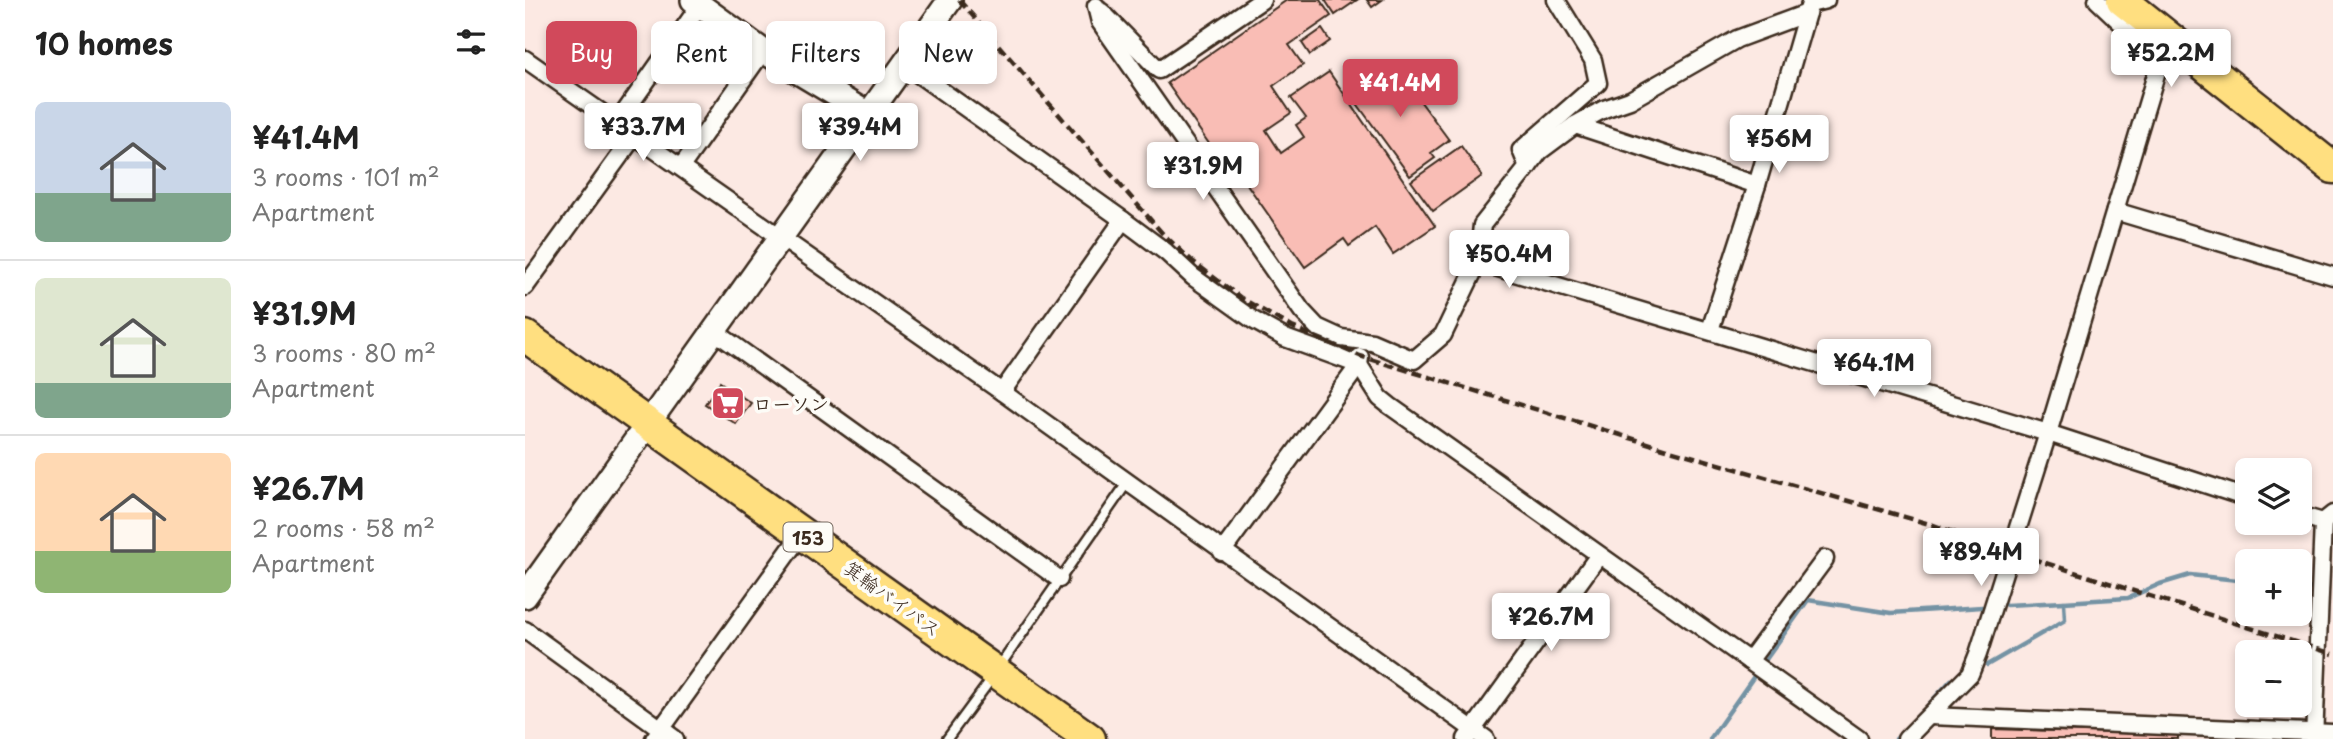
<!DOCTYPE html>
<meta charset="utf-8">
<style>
:root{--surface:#fff;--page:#f6f6f6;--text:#222;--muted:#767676;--line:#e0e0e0;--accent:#d1495b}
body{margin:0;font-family:"Playpen Sans","Klee One",sans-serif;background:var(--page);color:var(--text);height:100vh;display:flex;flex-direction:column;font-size:26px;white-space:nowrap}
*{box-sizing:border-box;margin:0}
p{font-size:23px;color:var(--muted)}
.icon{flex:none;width:38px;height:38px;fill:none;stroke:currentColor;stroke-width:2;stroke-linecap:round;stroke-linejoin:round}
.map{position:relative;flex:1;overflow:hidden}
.sheet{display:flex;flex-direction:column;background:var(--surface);width:525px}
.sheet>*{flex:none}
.banner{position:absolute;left:21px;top:21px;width:665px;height:63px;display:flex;gap:14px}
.fabs{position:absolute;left:1710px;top:458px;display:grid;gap:14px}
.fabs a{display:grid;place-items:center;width:77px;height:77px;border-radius:10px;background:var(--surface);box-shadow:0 4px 10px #0003;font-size:35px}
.price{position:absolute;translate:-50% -60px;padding:0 16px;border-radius:7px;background:#fff;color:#222;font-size:23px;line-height:46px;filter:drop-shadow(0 2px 4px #0008)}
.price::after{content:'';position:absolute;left:50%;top:42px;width:21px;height:16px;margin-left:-10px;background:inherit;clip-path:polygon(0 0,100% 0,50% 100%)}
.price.selected{background:var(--accent);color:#fff}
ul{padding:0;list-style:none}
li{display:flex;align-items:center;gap:21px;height:175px;padding:0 35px}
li+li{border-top:2px solid var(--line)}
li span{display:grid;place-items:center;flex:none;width:196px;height:140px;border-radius:10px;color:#555}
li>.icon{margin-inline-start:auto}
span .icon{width:84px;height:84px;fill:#fffc;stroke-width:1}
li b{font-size:30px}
h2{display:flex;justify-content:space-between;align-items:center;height:84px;padding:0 35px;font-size:30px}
.pill{padding:0 24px;border-radius:10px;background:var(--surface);box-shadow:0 4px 10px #0003;font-size:24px;line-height:63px}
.pill.selected{background:var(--accent);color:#fff}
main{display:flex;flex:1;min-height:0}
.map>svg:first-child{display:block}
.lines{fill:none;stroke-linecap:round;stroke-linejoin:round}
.stream{stroke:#7593a4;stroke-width:4.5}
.building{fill:#f9bdb5;stroke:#3b2a1e;stroke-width:2}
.lane-casing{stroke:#3b2a1e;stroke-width:13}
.street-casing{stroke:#3b2a1e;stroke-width:21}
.secondary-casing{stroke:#3b2a1e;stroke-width:28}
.highway-casing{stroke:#3b2a1e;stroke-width:35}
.lane{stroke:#fdfcf7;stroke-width:8}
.street{stroke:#fdfcf7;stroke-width:16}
.secondary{stroke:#fdfcf7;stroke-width:23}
.highway{stroke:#ffdf80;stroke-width:30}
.rail{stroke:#3b2a1e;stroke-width:4.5;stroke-dasharray:10 5;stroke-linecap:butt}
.labels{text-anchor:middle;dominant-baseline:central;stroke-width:7;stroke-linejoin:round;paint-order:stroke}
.shield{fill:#fdfcf7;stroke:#75695f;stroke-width:2}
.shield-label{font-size:18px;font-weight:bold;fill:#3b2a1e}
.poi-label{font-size:19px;font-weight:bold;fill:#3b2a1e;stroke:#fdfcf7;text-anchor:start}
.street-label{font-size:19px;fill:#3b2a1e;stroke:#fdfcf7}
</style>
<main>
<section class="sheet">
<h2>10 homes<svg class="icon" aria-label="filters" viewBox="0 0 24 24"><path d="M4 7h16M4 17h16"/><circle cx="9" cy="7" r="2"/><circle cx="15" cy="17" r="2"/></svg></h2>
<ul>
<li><span style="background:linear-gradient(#c9d6e8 65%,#7fa58c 0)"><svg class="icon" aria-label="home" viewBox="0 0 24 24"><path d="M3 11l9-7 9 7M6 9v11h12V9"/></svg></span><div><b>¥41.4M</b><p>3 rooms · 101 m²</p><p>Apartment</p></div></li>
<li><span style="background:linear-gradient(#dfe7d0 75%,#7fa58c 0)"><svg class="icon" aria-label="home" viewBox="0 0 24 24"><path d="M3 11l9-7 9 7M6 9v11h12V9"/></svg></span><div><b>¥31.9M</b><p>3 rooms · 80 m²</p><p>Apartment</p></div></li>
<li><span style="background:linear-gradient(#ffd9b3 70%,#8fb573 0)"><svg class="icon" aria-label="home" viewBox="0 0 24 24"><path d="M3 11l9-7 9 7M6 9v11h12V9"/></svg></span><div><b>¥26.7M</b><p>2 rooms · 58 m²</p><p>Apartment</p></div></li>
</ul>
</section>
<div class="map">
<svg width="1808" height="739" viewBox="0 0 1808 739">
<rect width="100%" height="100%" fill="#fce9e3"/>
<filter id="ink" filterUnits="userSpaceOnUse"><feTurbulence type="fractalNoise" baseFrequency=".0143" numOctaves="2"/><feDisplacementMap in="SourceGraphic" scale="14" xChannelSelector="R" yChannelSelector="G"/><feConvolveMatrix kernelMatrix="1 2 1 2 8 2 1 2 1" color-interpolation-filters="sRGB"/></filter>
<g filter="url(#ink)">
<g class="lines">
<g class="stream">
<polyline points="1774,587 1790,589"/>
<polyline points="1481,605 1539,602"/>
<polyline points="1237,665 1283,600 1366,613 1457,607"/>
<polyline points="1462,665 1540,620 1539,602 1603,598 1635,584 1665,575 1722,581"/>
<polyline points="1403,705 1426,680"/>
<polyline points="1185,739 1232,672"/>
<polyline points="1371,739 1378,732"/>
</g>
</g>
<g class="building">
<polygon points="762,0 795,0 806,16 764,45 778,65 748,86 766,113 741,130 756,153 779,137 771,125 781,118 766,98 804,72 910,226 868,254 850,227 824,246 819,239 780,267 712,170 705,174 642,83"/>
<polygon points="800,0 832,0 810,15"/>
<polygon points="842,0 857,0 847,7"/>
<polygon points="797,29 805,41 785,55 777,43"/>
<polygon points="867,63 924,140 906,153 910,158 885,176 825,94"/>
<polygon points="936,146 957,176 908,211 886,181"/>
<polygon points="195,382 226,403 211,424 180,404"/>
<polygon points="1467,729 1653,735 1653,739 1467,739"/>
</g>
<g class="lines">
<g class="lane-casing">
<g id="lane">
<polyline points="474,667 602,483"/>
<polyline points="422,739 467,678"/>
</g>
</g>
<g class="street-casing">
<g id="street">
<polyline points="571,6 575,22 777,311 792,327 816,338 847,342 889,360 918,335 953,262 1523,433 1722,498"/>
<polyline points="577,12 634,70 737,0"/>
<polyline points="0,59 477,392 961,739"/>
<polyline points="379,64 598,220 641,252 668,277 728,320 760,338 834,365 855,398 865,406 1334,739"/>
<polyline points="92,123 175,5"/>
<polyline points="1050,125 1079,109 1105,100 1212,39 1282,13"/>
<polyline points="156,167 238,51"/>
<polyline points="1003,167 1015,151 1050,125 1232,185"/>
<polyline points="1590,211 1808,276"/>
<polyline points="953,262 957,225 1003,167 996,150 1073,83 1068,60 1031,0"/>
<polyline points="0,287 110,135"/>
<polyline points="1185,330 1232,185 1282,13 1285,4 1301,0"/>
<polyline points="189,331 534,579"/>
<polyline points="477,392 598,220"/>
<polyline points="1774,515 1798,522 1808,514"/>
<polyline points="697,552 834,365 835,357"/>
<polyline points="0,630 150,739"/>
<polyline points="1224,661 1300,559"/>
<polyline points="1405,716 1808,733"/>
<polyline points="129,739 267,547"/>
<polyline points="941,739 1074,555"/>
<polyline points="1381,739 1445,674 1453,654 1523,433 1632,71 1632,62 1629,54 1572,0"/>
<polyline points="1789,739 1798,522"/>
</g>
</g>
<g class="secondary-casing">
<g id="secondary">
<polyline points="168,0 238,51 343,114"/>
<polyline points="0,596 425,0"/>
</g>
</g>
<g class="highway-casing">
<g id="highway">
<polyline points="1597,0 1808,168"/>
<polyline points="0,336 565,739"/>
</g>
</g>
<use href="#lane" class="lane"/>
<use href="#street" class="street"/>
<use href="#secondary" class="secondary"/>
<use href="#highway" class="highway"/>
<polyline class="rail" points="434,0 638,234 666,260 716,298 767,327 835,356 1145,450 1408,525 1486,552 1808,654"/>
</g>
</g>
<defs>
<g id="supermarket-square" transform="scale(1.75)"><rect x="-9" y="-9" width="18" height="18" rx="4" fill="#d1495b" stroke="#fdfcf7"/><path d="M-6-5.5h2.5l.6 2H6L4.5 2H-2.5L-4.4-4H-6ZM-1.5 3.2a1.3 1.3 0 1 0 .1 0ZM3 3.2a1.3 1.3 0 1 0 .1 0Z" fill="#fff"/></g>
</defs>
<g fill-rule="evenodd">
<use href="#supermarket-square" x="203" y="403"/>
</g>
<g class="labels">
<rect class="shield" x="258.5" y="522.5" width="49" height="29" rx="5"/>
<g class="shield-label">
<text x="283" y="537">153</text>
</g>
<g class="poi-label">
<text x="228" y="403">ローソン</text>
</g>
<g class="street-label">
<text transform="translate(368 598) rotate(36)">箕輪バイパス</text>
</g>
</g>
</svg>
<div class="fabs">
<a><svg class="icon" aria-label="layers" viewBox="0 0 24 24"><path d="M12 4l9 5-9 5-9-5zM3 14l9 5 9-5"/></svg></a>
<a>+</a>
<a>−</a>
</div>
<b class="price" style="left:1646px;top:89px">¥52.2M</b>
<b class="price selected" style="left:875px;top:119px">¥41.4M</b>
<b class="price" style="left:118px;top:163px">¥33.7M</b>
<b class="price" style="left:335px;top:163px">¥39.4M</b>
<b class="price" style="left:1254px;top:175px">¥56M</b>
<b class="price" style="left:678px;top:202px">¥31.9M</b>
<b class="price" style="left:984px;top:290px">¥50.4M</b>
<b class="price" style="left:1349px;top:399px">¥64.1M</b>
<b class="price" style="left:1456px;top:588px">¥89.4M</b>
<b class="price" style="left:1026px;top:653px">¥26.7M</b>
<div class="banner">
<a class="pill selected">Buy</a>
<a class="pill">Rent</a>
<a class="pill">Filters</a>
<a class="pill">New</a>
</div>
</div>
</main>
